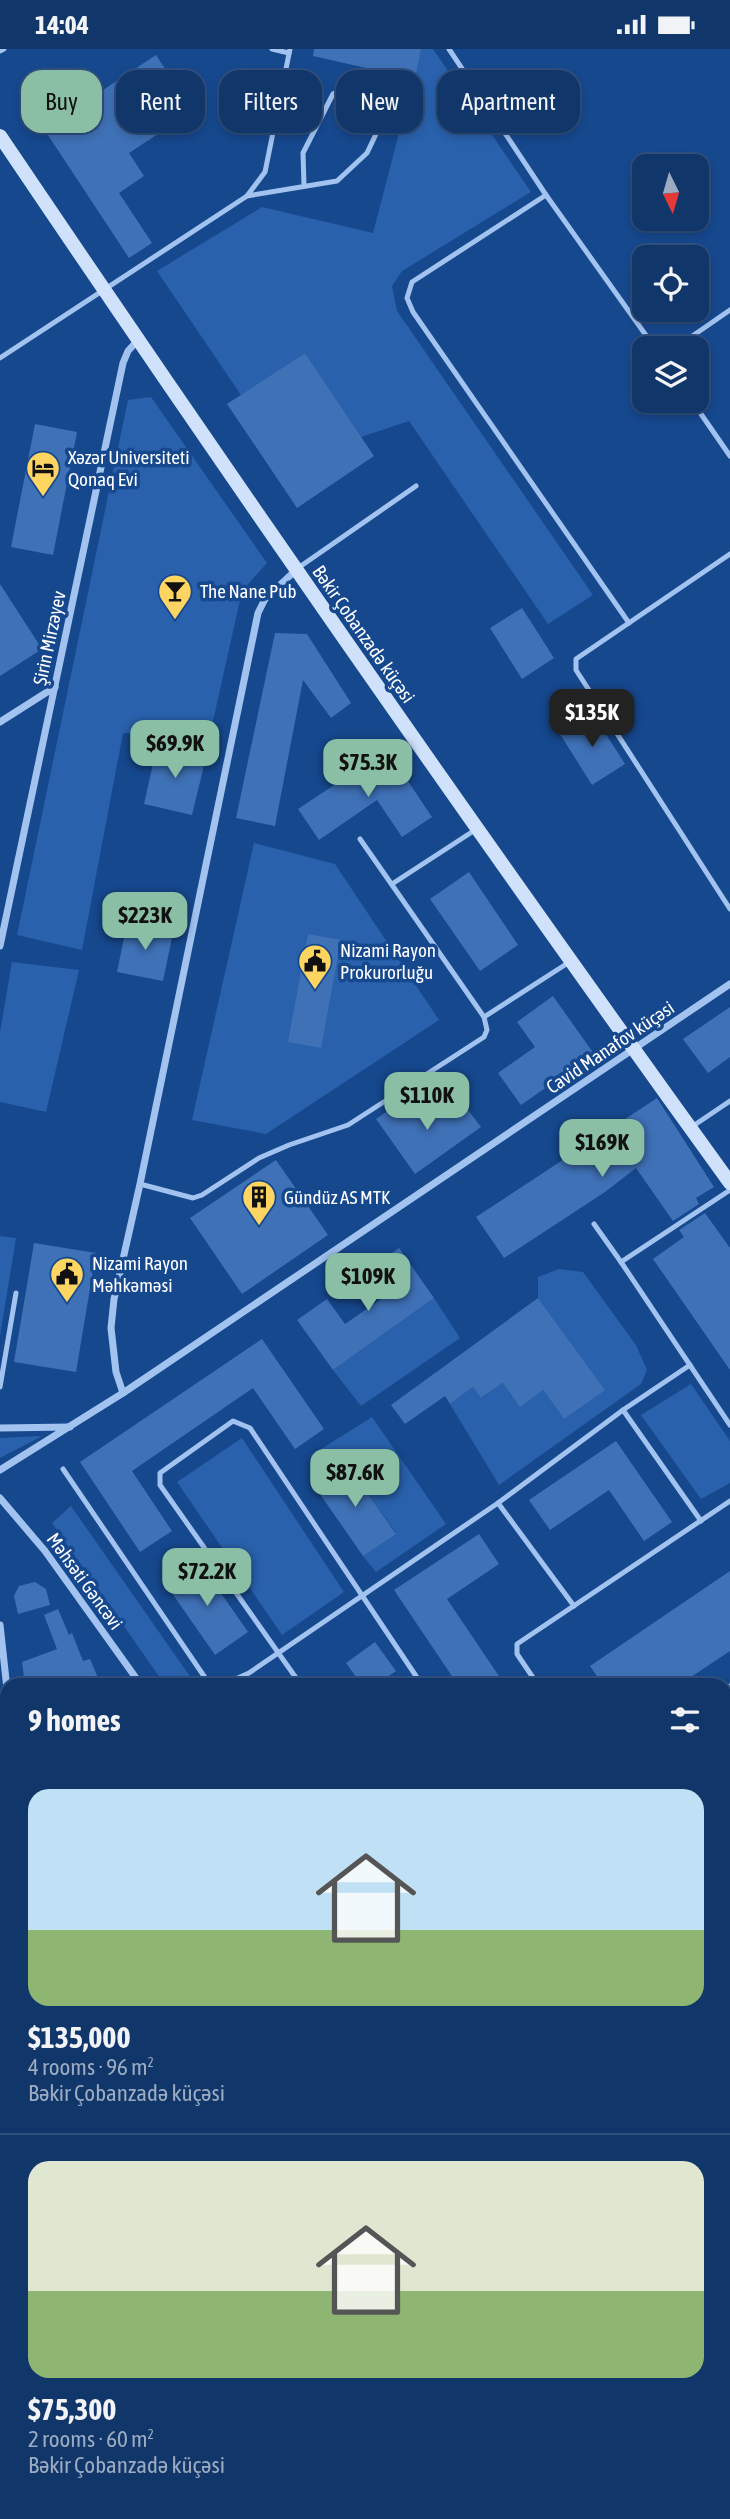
<!DOCTYPE html>
<meta charset="utf-8">
<style>
:root{--surface:#10366a;--page:#193e70;--text:#f1f3f6;--muted:#9cabc1;--line:#30507e;--accent:#8abfa5}
body{margin:0;font-family:"Asap Condensed",sans-serif;background:var(--page);color:var(--text);height:100vh;display:flex;flex-direction:column;font-size:26px;white-space:nowrap}
*{box-sizing:border-box;margin:0}
p{font-size:23px;color:var(--muted)}
.icon{flex:none;width:38px;height:38px;fill:none;stroke:currentColor;stroke-width:2;stroke-linecap:round;stroke-linejoin:round}
.map{position:relative;flex:1;overflow:hidden}
.drawer{position:absolute;left:0px;top:1629px;width:732px;height:842px;display:flex;flex-direction:column;background:var(--surface);border-radius:21px 21px 0 0;box-shadow:0 4px 10px #0003,0 0 0 2px var(--line)}
.drawer>*{flex:none}
.hud{position:absolute;left:21px;top:21px;width:690px;height:63px;display:flex;gap:14px}
.needle{width:46px;rotate:175deg}
.fabs{position:absolute;left:632px;top:105px;display:grid;gap:14px}
.fabs a{display:grid;place-items:center;width:77px;height:77px;border-radius:14px;background:var(--surface);box-shadow:0 4px 10px #0003,0 0 0 2px var(--line);font-size:35px}
.price{position:absolute;translate:-50% -60px;padding:0 16px;border-radius:14px;background:var(--accent);color:#111;font-size:23px;line-height:46px;filter:drop-shadow(0 2px 4px #0008)}
.price::after{content:'';position:absolute;left:50%;top:42px;width:21px;height:16px;margin-left:-10px;background:inherit;clip-path:polygon(0 0,100% 0,50% 100%)}
.price.on{background:#222;color:#fff}
ul{padding:0;list-style:none}
li{display:grid;align-content:center;gap:14px;height:371px;padding:0 28px}
li+li{border-top:2px solid var(--line)}
li span{display:grid;place-items:center;height:217px;border-radius:21px;color:#555}
li>.icon{margin-inline-start:auto}
span .icon{width:126px;height:126px;fill:#fffc;stroke-width:1}
li b{font-size:30px}
h2{display:flex;justify-content:space-between;align-items:center;height:84px;padding:0 28px;font-size:30px}
.pill{padding:0 24px;border-radius:21px;background:var(--surface);box-shadow:0 4px 10px #0003,0 0 0 2px var(--line);font-size:24px;line-height:63px}
.pill.on{background:var(--accent);color:#111}
.status{display:flex;justify-content:space-between;align-items:center;height:49px;padding:0 35px;background:var(--surface);direction:ltr}
.status svg{height:19px;fill:currentColor}
.map>svg:first-child{display:block}
.green{fill:#2961ad}
.building{fill:#3f71b7}
.lines{fill:none;stroke-linecap:round;stroke-linejoin:round}
.lane{stroke:#a2c3f0;stroke-width:5}
.street{stroke:#a2c3f0;stroke-width:7}
.secondary{stroke:#d0e1fb;stroke-width:14}
.labels{text-anchor:middle;dominant-baseline:central;stroke-width:7;stroke-linejoin:round;paint-order:stroke}
.poi-label{font-size:19px;fill:#fff;stroke:#16488e;text-anchor:start}
.street-label{font-size:19px;fill:#fff;stroke:#16488e}
</style>
<div class="status"><b>14:04</b><svg viewBox="0 0 49 12"><path d="M0 12V9h3v3zM5 12V6h3v6zM10 12V3h3v9zM15 12V0h3v12zM26 1h20v11H26zM47 4h2v5h-2z"/></svg></div>
<div class="map">
<svg width="730" height="2470" viewBox="0 0 730 2470">
<rect width="100%" height="100%" fill="#16488e"/>
<g class="green">
<polygon points="421,0 433,0 531,143 402,222 392,237 397,262 593,546 548,575 409,372 361,388 305,304 241,346 157,222 262,158 373,184"/>
<polygon points="151,348 267,514 242,542 209,690 123,684 82,901 17,886 128,351"/>
<polygon points="254,794 335,815 439,971 266,1085 192,1071"/>
<polygon points="12,913 79,921 46,1063 0,1053 0,983"/>
<polygon points="0,1187 16,1189 0,1287"/>
<polygon points="559,1220 583,1223 636,1296 647,1321 641,1335 499,1436 450,1355 473,1338 482,1349 503,1334 520,1357 543,1341 564,1370 604,1340 538,1249 538,1228"/>
<polygon points="434,1249 460,1289 361,1357 333,1321"/>
<polygon points="691,1335 730,1392 730,1434 701,1450 641,1366"/>
<polygon points="372,1368 446,1475 376,1523 363,1507 396,1484 346,1413 326,1427 310,1407"/>
<polygon points="42,1387 0,1409 0,1389"/>
<polygon points="242,1389 344,1543 282,1586 177,1433"/>
<polygon points="71,1457 196,1636 165,1636 52,1474"/>
<polygon points="724,1837 730,1846 730,1985 724,1975"/>
</g>
<g class="building">
<polygon points="314,0 421,0 415,30 313,7"/>
<polygon points="156,6 193,62 129,104 144,127 119,144 152,194 129,209 44,80"/>
<polygon points="305,304 374,407 297,459 227,355"/>
<polygon points="35,375 77,383 53,506 11,498"/>
<polygon points="0,535 42,600 0,627"/>
<polygon points="522,559 554,609 522,630 490,579"/>
<polygon points="275,584 307,585 351,654 331,669 303,631 275,777 236,769"/>
<polygon points="593,665 625,715 592,736 560,685"/>
<polygon points="157,697 206,708 192,766 144,755"/>
<polygon points="387,701 432,768 402,788 377,751 319,791 298,760"/>
<polygon points="469,823 518,896 480,922 430,850"/>
<polygon points="127,874 173,884 163,932 117,923"/>
<polygon points="308,885 341,891 321,999 288,993"/>
<polygon points="553,947 594,1005 521,1056 498,1024 535,998 517,973"/>
<polygon points="730,958 730,1008 708,1024 683,990"/>
<polygon points="459,1049 481,1078 415,1125 376,1070 405,1050 423,1074"/>
<polygon points="657,1049 714,1138 696,1149 699,1155 673,1172 636,1119 605,1143 504,1209 476,1168"/>
<polygon points="276,1111 328,1186 242,1245 190,1169"/>
<polygon points="705,1164 730,1199 730,1321 653,1210 684,1188 679,1181"/>
<polygon points="34,1194 96,1204 76,1323 14,1313"/>
<polygon points="399,1199 434,1249 333,1321 297,1271 327,1250 345,1275 390,1244 372,1218"/>
<polygon points="538,1249 605,1341 564,1370 543,1341 520,1358 503,1334 481,1349 473,1338 450,1355 445,1347 405,1375 391,1356"/>
<polygon points="262,1290 324,1380 295,1400 253,1339 132,1422 172,1482 140,1503 80,1413"/>
<polygon points="616,1392 672,1473 644,1492 609,1441 550,1481 529,1451"/>
<polygon points="346,1413 396,1485 363,1507 313,1435"/>
<polygon points="479,1485 499,1515 447,1550 505,1636 458,1636 394,1541"/>
<polygon points="198,1511 248,1583 215,1606 165,1534"/>
<polygon points="730,1522 730,1602 679,1636 603,1636 590,1617"/>
<polygon points="35,1533 46,1540 50,1556 18,1565 14,1547 19,1537"/>
<polygon points="58,1560 69,1586 72,1584 83,1612 90,1610 101,1636 25,1636 22,1613 57,1600 44,1566"/>
<polygon points="375,1593 396,1622 376,1636 362,1636 346,1614"/>
</g>
<g class="lines">
<g class="lane">
<polyline points="272,0 289,4"/>
<polyline points="449,0 546,146 655,299"/>
<polyline points="0,2 4,0"/>
<polyline points="546,146 412,233 407,249 413,263 629,574"/>
<polyline points="247,147 337,132 367,104 377,83 380,65 372,54 357,42 342,40 333,45 303,104 304,137"/>
<polyline points="675,299 730,261"/>
<polyline points="0,309 247,147 265,123 290,0"/>
<polyline points="692,352 730,407"/>
<polyline points="730,505 576,610 576,621 730,860"/>
<polyline points="298,519 416,437"/>
<polyline points="392,835 475,781"/>
<polyline points="484,968 571,912"/>
<polyline points="693,1077 730,1052"/>
<polyline points="140,1135 193,1149 202,1146 259,1109 289,1096 348,1076 484,988 487,981 484,968 360,790"/>
<polyline points="730,1141 621,1213 730,1376"/>
<polyline points="594,1175 621,1213"/>
<polyline points="0,1338 16,1244"/>
<polyline points="623,1361 701,1472"/>
<polyline points="63,1420 208,1633 222,1636 249,1624 498,1454 623,1361 690,1316"/>
<polyline points="498,1454 574,1557"/>
<polyline points="301,1636 160,1436 160,1424 233,1372 250,1379 422,1636"/>
<polyline points="538,1636 517,1605 517,1595 730,1452"/>
<polyline points="724,1640 730,1637"/>
<polyline points="724,1789 730,1785"/>
<polyline points="0,2285 7,2286"/>
<polyline points="724,2348 730,2348"/>
<polyline points="128,2470 129,2464"/>
<polyline points="375,2470 376,2464"/>
</g>
<g class="street">
<polyline points="0,673 55,638"/>
<polyline points="0,897 123,314 128,302 138,291"/>
<polyline points="123,1344 116,1323 111,1279 114,1250 140,1135 258,564 265,550 296,521"/>
<polyline points="0,1379 70,1378"/>
<polyline points="0,1421 123,1344 730,935"/>
<polyline points="0,1449 45,1502 141,1636"/>
<polyline points="0,1576 7,1640"/>
<polyline points="0,2108 7,2076"/>
<polyline points="0,2425 7,2426"/>
<polyline points="240,2464 277,2470"/>
<polyline points="628,2470 629,2464"/>
</g>
<g class="secondary">
<path d="M 0,87 C 238,440 481,789 730,1134"/>
<polyline points="0,1891 7,1894"/>
<polyline points="0,1954 7,1956"/>
<polyline points="724,2043 730,2044"/>
<polyline points="724,2066 730,2067"/>
</g>
</g>
<defs>
<g id="hotel-pin" transform="scale(1.75)"><path d="M0 17L-7.5 6A9.5 9.5 0 1 1 7.5 6Z" fill="#ffd561" stroke="#16488e"/><path d="M-6-4.5h1.5V1H6V5H4.5V3h-9V5H-6ZM-4 0a1.8 1.8 0 1 1 3.6 0ZM.5 0V-2.5h3Q6-2.5 6 0Z" fill="#111"/></g>
<g id="bar-pin" transform="scale(1.75)"><path d="M0 17L-7.5 6A9.5 9.5 0 1 1 7.5 6Z" fill="#ffd561" stroke="#16488e"/><path d="M-6-5H6L.8 .8V4.5H3.5V6h-7V4.5H-.8V.8Z" fill="#111"/></g>
<g id="civic-pin" transform="scale(1.75)"><path d="M0 17L-7.5 6A9.5 9.5 0 1 1 7.5 6Z" fill="#ffd561" stroke="#16488e"/><path d="M-.6-6.5H3V-4.5H.6V-3L4-1V1h2V6H-6V1h2V-1L-.6-3ZM-1.2 2.5V6h2.4V2.5Z" fill="#111"/></g>
<g id="building-pin" transform="scale(1.75)"><path d="M0 17L-7.5 6A9.5 9.5 0 1 1 7.5 6Z" fill="#ffd561" stroke="#16488e"/><path d="M-4-6H4V6H1V3H-1V6H-4ZM-2.5-4.3h1.7v1.8h-1.7ZM.8-4.3h1.7v1.8H.8ZM-2.5-1h1.7V.8h-1.7ZM.8-1h1.7V.8H.8Z" fill="#111"/></g>
</defs>
<g fill-rule="evenodd">
<use href="#hotel-pin" x="43" y="419"/>
<use href="#bar-pin" x="175" y="542"/>
<use href="#civic-pin" x="315" y="912"/>
<use href="#building-pin" x="259" y="1148"/>
<use href="#civic-pin" x="67" y="1225"/>
</g>
<g class="labels">
<g class="poi-label">
<text x="68" y="408">Xəzər Universiteti<tspan x="68" dy="22">Qonaq Evi</tspan></text>
<text x="200" y="542">The Nane Pub</text>
<text x="340" y="901">Nizami Rayon<tspan x="340" dy="22">Prokurorluğu</tspan></text>
<text x="284" y="1148">Gündüz AS MTK</text>
<text x="92" y="1214">Nizami Rayon<tspan x="92" dy="22">Məhkəməsi</tspan></text>
</g>
<g class="street-label">
<text transform="translate(364 585) rotate(55)">Bəkir Çobanzadə küçəsi</text>
<text transform="translate(49 589) rotate(-78)">Şirin Mirzəyev</text>
<text transform="translate(610 998) rotate(-34)">Cavid Manafov küçəsi</text>
<text transform="translate(85 1532) rotate(54)">Məhsəti Gəncəvi</text>
</g>
</g>
</svg>
<div class="fabs">
<a><svg class="needle" viewBox="-14 -14 28 28"><path d="M0-13l5 13h-10z" fill="#e53935"/><path d="M0 13l5-13h-10z" fill="#9cabc1"/></svg></a>
<a><svg class="icon" aria-label="locate" viewBox="0 0 24 24"><circle cx="12" cy="12" r="6"/><path d="M12 2v4M12 18v4M2 12h4M18 12h4"/></svg></a>
<a><svg class="icon" aria-label="layers" viewBox="0 0 24 24"><path d="M12 4l9 5-9 5-9-5zM3 14l9 5 9-5"/></svg></a>
</div>
<b class="price on" style="left:592px;top:700px">$135K</b>
<b class="price" style="left:175px;top:731px">$69.9K</b>
<b class="price" style="left:368px;top:750px">$75.3K</b>
<b class="price" style="left:145px;top:903px">$223K</b>
<b class="price" style="left:427px;top:1083px">$110K</b>
<b class="price" style="left:602px;top:1130px">$169K</b>
<b class="price" style="left:368px;top:1264px">$109K</b>
<b class="price" style="left:355px;top:1460px">$87.6K</b>
<b class="price" style="left:207px;top:1559px">$72.2K</b>
<div class="hud">
<a class="pill on">Buy</a>
<a class="pill">Rent</a>
<a class="pill">Filters</a>
<a class="pill">New</a>
<a class="pill">Apartment</a>
</div>
<section class="drawer">
<h2>9 homes<svg class="icon" aria-label="filters" viewBox="0 0 24 24"><path d="M4 7h16M4 17h16"/><circle cx="9" cy="7" r="2"/><circle cx="15" cy="17" r="2"/></svg></h2>
<ul>
<li><span style="background:linear-gradient(#bfe0f5 65%,#8fb573 0)"><svg class="icon" aria-label="home" viewBox="0 0 24 24"><path d="M3 11l9-7 9 7M6 9v11h12V9"/></svg></span><div><b>$135,000</b><p>4 rooms · 96 m²</p><p>Bəkir Çobanzadə küçəsi</p></div></li>
<li><span style="background:linear-gradient(#dfe7d0 60%,#8fb573 0)"><svg class="icon" aria-label="home" viewBox="0 0 24 24"><path d="M3 11l9-7 9 7M6 9v11h12V9"/></svg></span><div><b>$75,300</b><p>2 rooms · 60 m²</p><p>Bəkir Çobanzadə küçəsi</p></div></li>
</ul>
</section>
</div>
